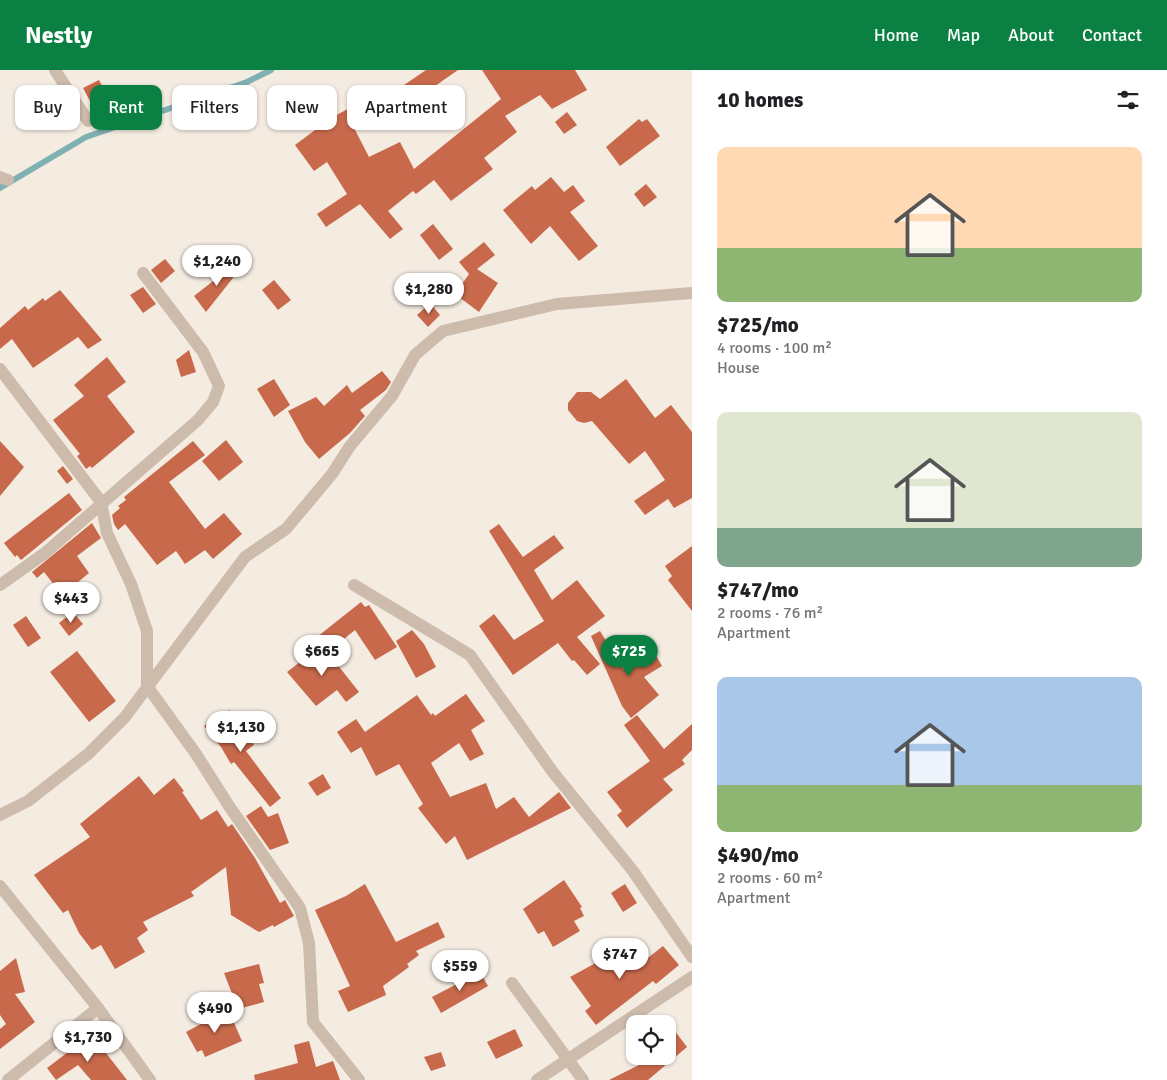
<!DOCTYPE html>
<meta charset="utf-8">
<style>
:root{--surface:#fff;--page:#f2f2f2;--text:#202124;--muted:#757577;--accent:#0b8043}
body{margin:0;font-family:Signika,sans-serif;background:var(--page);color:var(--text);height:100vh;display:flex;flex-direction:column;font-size:19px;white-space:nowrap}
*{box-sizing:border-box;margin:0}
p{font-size:16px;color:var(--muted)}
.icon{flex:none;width:28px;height:28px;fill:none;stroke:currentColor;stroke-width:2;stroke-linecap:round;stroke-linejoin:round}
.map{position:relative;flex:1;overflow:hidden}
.details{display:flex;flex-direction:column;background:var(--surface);width:475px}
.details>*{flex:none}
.guide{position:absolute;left:15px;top:15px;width:475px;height:45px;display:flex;gap:10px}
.buttons{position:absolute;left:626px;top:945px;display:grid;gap:10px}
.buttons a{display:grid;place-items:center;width:50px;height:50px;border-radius:10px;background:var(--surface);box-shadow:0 1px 4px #0004;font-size:25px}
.price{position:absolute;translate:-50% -42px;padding:0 11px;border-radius:18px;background:#fff;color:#222;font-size:16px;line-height:32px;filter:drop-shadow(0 1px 2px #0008)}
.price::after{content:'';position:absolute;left:50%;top:30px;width:15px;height:11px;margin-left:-8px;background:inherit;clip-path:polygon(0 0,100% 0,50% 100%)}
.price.current{background:var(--accent);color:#fff}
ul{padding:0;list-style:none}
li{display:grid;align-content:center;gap:10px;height:265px;padding:0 25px}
li span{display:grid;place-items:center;height:155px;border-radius:10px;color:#555}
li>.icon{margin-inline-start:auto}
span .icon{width:90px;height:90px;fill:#fffc;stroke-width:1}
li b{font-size:21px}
h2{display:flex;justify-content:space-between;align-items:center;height:60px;padding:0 25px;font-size:21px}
.tag{padding:0 18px;border-radius:10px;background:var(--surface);box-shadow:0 1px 4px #0004;font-size:18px;line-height:45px}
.tag.current{background:var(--accent);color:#fff}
header{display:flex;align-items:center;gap:30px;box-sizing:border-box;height:70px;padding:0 25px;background:var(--accent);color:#fff}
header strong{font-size:24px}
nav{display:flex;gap:28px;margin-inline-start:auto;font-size:18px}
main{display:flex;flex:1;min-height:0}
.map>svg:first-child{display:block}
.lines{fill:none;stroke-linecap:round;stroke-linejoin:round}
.stream{stroke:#7fb0b2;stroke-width:6}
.building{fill:#c8694b}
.street{stroke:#cdbbac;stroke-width:12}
</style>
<header>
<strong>Nestly</strong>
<nav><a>Home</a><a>Map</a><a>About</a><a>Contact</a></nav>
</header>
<main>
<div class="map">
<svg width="692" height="1010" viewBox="0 0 692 1010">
<rect width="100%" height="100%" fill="#f4ebe1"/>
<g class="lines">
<polyline class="stream" points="0,118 86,67 247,12 271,0"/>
</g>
<g class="building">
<polygon points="426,0 458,0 415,30 418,34 404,43 391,24"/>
<polygon points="482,0 575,0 587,20 552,39 540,25 505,46 517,62 484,88 493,99 451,131 434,110 416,124 413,121 388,141 403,159 390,169 360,134 326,157 317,144 347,124 327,92 314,101 295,75 331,48 357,34 365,50 353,56 369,87 400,72 414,99 501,29"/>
<polygon points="99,10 114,39 98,46 83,18"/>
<polygon points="567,42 577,55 564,64 555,52"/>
<polygon points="639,49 642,52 647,49 660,66 620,96 606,77"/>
<polygon points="551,107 564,122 573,115 585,131 570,142 598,176 579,191 550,156 531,174 503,140 532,116 535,120"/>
<polygon points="646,114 657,127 644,137 634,124"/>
<polygon points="433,154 453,179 439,190 420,165"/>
<polygon points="484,172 495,185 477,199 498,213 479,242 455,224 469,204 459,192"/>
<polygon points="165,189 175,201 161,213 151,200"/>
<polygon points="240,190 244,194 206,242 194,226"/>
<polygon points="274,210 291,230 278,240 262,220"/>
<polygon points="143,217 156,234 143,243 130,225"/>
<polygon points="60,220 102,270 88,279 78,267 33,298 12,269 0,279 0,258 25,236 28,240 43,228 45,231"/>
<polygon points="430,233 440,245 428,257 417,245"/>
<polygon points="189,280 196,302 181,307 176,290"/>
<polygon points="107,287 126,312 107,326 135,362 92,398 90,396 86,399 77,386 80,384 53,350 84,326 74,315"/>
<polygon points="382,301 391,312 386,320 360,340 365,346 350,363 319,389 305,372 288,341 316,327 324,336 347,315 352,323"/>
<polygon points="274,309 290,335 274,347 257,319"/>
<polygon points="626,309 655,348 671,335 692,362 692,428 674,438 668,429 645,445 634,431 665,410 645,381 629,394 592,351 584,353 577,351 568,340 568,333 577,322 591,322 600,329"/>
<polygon points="226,370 243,392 219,411 202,391"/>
<polygon points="0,371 24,397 0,426"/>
<polygon points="193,371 205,385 169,412 205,459 224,443 242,464 213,489 205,480 185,494 176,481 157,495 125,454 118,460 114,454 112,445 120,438 118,436 126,430 124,427"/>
<polygon points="63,396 73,409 67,414 57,401"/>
<polygon points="69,423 82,440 21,490 17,485 15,487 4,473"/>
<polygon points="92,453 101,468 77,486 89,503 62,525 44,502 37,508 32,502"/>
<polygon points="499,454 523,487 554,465 564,478 534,500 552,530 577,510 605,546 577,567 600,594 587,605 574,590 572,591 558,573 513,605 479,556 494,544 514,570 544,551 489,461"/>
<polygon points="692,476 692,541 668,510 672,506 665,496"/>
<polygon points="361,532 365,537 369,535 397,577 375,590 355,560 329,581 317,567"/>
<polygon points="73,542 83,554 69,566 59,553"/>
<polygon points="26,546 41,568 28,577 13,555"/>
<polygon points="412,560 424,574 436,597 416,608 396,571"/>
<polygon points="600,561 624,600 654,582 662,596 644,607 659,625 631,648 622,636 591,566"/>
<polygon points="322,575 359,622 346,632 337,620 316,636 287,602"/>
<polygon points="77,581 116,631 89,652 50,602"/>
<polygon points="466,624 485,651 471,660 484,684 470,691 459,673 431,693 450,727 486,713 496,739 514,727 529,747 559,722 571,738 467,790 455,766 446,774 418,738 423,734 399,694 376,706 361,677 351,683 337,662 356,649 365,662 417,625 431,645 433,643 435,646"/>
<polygon points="229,640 254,675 246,681 281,728 270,737 234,692 231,694 221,677 204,656 220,644 221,646"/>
<polygon points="637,645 664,679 692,654 692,680 682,690 685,694 663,709 673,720 627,758 617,745 622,741 607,722 650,691 624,655"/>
<polygon points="323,704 331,718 317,726 308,713"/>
<polygon points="139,706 154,725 174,708 184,721 182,722 201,750 217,740 228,757 232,754 255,788 280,833 285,830 294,846 274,857 273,855 259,862 231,845 226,797 191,822 194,826 143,852 148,860 137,868 145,882 115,899 101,875 92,880 79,863 68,840 63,843 34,805 90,767 80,754"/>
<polygon points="261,736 268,747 278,743 289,773 270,780 246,746"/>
<polygon points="564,810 582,837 580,838 584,846 574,851 580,861 553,877 544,861 538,864 523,839"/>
<polygon points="365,814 396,872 438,852 445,867 416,881 419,885 407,894 409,897 383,916 386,925 348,942 338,921 350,916 315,840 346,826"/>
<polygon points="625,814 637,833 623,842 611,823"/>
<polygon points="663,876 679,895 656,914 653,911 596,955 585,941 591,936 570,907 625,877 639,895"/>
<polygon points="16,888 25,922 15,924 35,952 0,979 0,959 6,954 0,945 0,901"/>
<polygon points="259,894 264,913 259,914 264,932 238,939 224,903"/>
<polygon points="480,902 488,916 441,943 432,927"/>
<polygon points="227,937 242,971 205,987 202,980 197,982 186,962 214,947 212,943"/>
<polygon points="668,952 687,977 648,1010 609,1010 641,994 650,986 668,986"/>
<polygon points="515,959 523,976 496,989 487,972"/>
<polygon points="92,965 127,1010 91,1010 78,995 56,1010 47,998 72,979 74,981"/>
<polygon points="309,971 316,997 333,991 340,1010 255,1010 254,1005 298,993 294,975"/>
<polygon points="441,982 446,996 431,1001 424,987"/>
</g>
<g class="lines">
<g class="street">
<polyline points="55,0 88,51"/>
<polyline points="0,107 8,110"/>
<polyline points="0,299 101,432 107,463 131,514 147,561 147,616 196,684 229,736 300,838 309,873 313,952 359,1010"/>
<polyline points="0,515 45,483 198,350 213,332 219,316 203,282 143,203"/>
<polyline points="354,515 470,585 552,701 633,801 692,887"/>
<polyline points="0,745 28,731 88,684 125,647 245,487 286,459 332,404 350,376 392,326 415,285 443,261 557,234 692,223"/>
<polyline points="0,816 98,938 150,1010"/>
<polyline points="512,913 583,1010"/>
<polyline points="8,1010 98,938"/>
<polyline points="537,1010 692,907"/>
</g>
</g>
</svg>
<div class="buttons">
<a><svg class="icon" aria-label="locate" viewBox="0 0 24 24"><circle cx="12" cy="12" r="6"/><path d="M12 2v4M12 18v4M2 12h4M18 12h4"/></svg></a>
</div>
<b class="price" style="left:217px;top:217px">$1,240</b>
<b class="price" style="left:429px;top:245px">$1,280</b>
<b class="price" style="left:71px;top:554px">$443</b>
<b class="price" style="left:322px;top:607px">$665</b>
<b class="price current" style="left:629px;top:607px">$725</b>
<b class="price" style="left:241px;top:683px">$1,130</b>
<b class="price" style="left:620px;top:910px">$747</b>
<b class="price" style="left:460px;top:922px">$559</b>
<b class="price" style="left:215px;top:964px">$490</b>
<b class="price" style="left:88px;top:993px">$1,730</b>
<div class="guide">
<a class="tag">Buy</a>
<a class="tag current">Rent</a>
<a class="tag">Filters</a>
<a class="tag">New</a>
<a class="tag">Apartment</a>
</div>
</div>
<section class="details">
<h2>10 homes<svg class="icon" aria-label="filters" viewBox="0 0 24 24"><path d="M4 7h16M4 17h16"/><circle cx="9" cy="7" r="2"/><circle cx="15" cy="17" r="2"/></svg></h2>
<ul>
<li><span style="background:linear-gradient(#ffd9b3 65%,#8fb573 0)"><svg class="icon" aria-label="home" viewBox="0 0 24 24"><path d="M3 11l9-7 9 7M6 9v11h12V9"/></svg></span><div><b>$725/mo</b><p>4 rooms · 100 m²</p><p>House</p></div></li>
<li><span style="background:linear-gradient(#dfe7d0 75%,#7fa58c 0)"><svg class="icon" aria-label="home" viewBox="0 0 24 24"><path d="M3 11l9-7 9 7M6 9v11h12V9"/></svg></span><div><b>$747/mo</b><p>2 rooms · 76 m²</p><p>Apartment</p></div></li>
<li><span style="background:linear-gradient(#a9c7e8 70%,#8fb573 0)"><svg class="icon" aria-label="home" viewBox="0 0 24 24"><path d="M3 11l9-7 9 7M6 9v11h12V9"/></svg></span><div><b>$490/mo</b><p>2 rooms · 60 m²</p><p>Apartment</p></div></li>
</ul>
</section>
</main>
